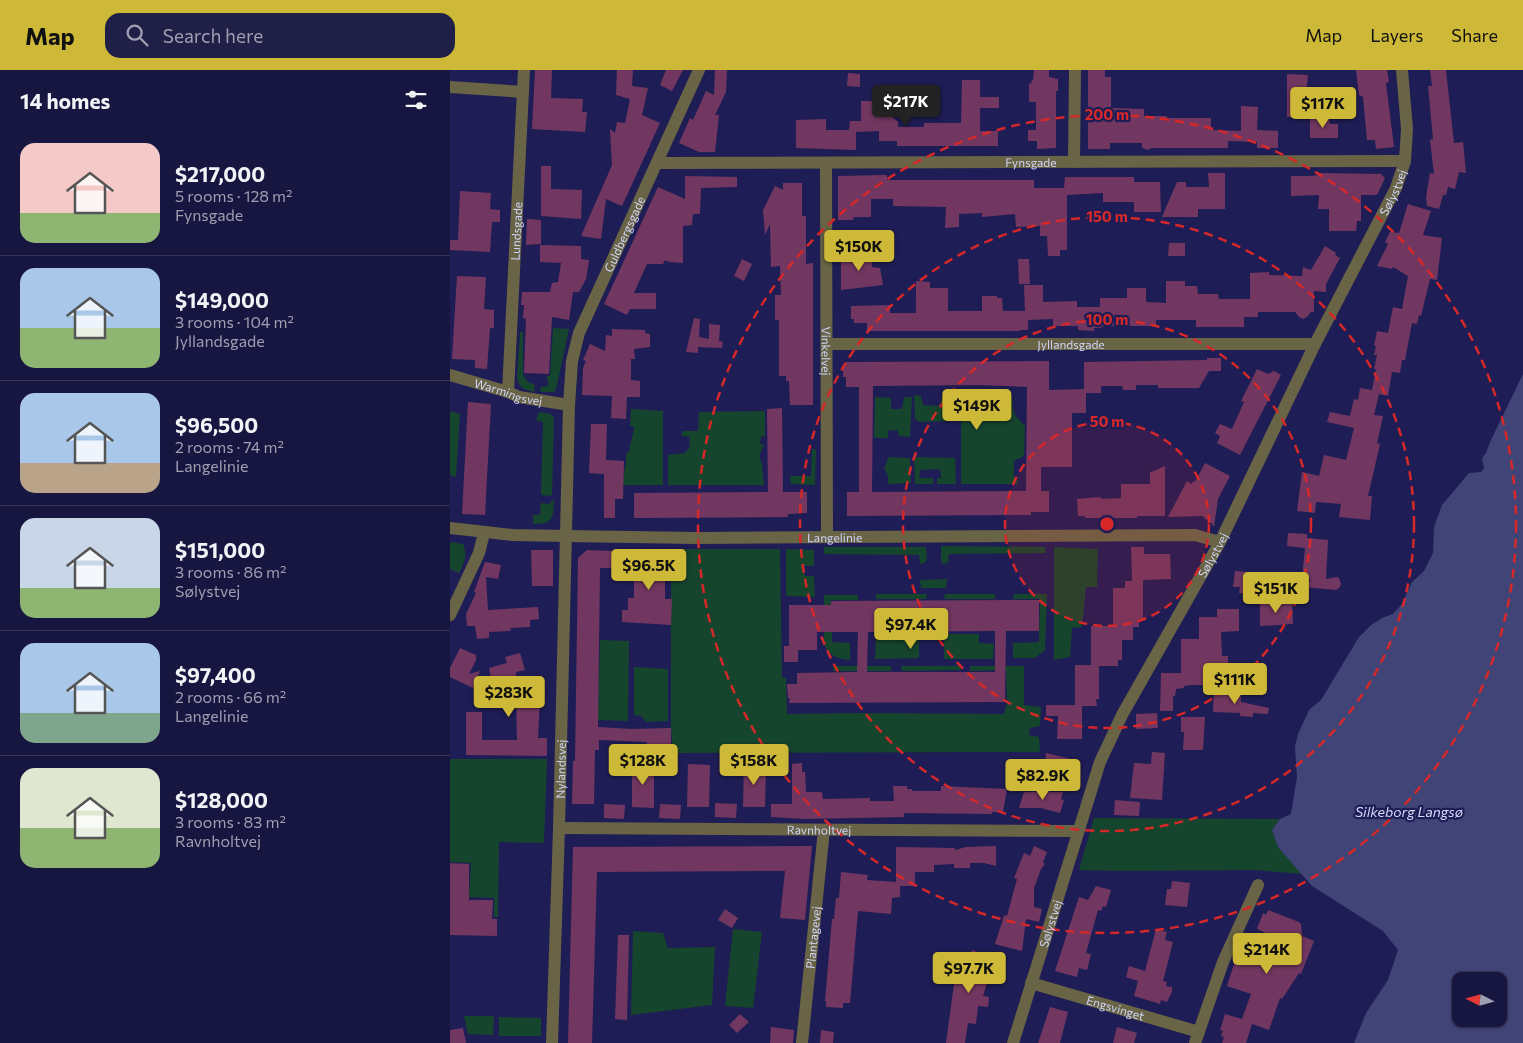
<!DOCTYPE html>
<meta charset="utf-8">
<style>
:root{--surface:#171640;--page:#201f47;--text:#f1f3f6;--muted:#9e9fb1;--line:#363559;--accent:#ceb837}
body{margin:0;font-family:Commissioner,sans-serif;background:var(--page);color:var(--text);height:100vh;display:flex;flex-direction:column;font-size:19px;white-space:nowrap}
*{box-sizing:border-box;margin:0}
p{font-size:16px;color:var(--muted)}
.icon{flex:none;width:28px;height:28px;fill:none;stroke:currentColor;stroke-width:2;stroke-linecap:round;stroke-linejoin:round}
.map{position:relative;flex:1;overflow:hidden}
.sheet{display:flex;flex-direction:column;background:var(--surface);width:450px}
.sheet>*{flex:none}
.needle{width:32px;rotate:276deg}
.controls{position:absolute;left:1002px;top:902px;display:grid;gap:10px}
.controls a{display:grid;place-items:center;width:55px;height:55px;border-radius:10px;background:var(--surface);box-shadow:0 1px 4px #0004,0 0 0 1px var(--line);font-size:25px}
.price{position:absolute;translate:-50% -42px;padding:0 11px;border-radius:5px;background:var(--accent);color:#111;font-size:16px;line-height:32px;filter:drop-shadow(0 1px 2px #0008)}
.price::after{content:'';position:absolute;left:50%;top:30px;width:15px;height:11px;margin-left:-8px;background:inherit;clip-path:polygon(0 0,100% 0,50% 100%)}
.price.active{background:#222;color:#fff}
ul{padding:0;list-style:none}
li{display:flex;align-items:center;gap:15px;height:125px;padding:0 20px}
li+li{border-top:1px solid var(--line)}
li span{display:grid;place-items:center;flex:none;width:140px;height:100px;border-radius:15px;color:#555}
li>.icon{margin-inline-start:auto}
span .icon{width:60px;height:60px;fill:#fffc;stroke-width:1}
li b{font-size:21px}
h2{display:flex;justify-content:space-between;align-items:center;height:60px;padding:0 20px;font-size:21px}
header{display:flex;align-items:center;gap:30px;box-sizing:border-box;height:70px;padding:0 25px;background:var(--accent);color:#111}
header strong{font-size:24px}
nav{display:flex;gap:28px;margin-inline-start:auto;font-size:18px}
.search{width:350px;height:45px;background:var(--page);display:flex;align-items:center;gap:12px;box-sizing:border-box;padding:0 18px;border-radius:15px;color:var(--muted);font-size:19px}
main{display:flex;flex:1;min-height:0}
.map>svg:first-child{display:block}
.green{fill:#16452e}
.water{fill:#414476;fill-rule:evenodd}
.building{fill:#723761;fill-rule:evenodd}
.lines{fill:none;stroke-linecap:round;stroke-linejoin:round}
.street{stroke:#696446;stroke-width:12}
.ring{fill:none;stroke:#d62828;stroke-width:2.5;stroke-dasharray:9 6}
.labels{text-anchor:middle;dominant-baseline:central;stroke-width:4.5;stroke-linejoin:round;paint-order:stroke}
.street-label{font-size:12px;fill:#d0d5f9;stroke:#1f1d55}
.water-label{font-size:14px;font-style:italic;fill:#d5dafb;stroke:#1f1d55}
.centre{fill:#d62828;stroke:#1f1d55;stroke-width:2.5}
.ring-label{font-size:15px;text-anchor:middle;font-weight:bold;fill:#d62828;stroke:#1f1d55;stroke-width:4.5;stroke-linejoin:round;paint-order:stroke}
</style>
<header>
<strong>Map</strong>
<div class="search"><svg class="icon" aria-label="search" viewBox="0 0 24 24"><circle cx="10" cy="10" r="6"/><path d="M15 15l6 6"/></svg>Search here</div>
<nav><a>Map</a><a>Layers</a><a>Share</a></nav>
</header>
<main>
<section class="sheet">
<h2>14 homes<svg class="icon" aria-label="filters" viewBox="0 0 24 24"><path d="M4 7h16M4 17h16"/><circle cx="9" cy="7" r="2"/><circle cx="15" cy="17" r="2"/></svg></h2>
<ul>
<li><span style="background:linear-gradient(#f6c9c9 70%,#8fb573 0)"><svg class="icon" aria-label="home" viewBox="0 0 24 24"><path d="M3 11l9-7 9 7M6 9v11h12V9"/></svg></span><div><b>$217,000</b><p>5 rooms · 128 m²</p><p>Fynsgade</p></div></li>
<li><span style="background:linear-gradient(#a9c7e8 60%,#8fb573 0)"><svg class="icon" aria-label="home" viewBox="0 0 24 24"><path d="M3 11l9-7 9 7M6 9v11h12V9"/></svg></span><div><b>$149,000</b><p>3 rooms · 104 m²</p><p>Jyllandsgade</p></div></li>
<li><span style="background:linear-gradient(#a9c7e8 70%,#b9a48a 0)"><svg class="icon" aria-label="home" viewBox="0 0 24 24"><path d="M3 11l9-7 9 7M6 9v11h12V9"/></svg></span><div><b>$96,500</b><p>2 rooms · 74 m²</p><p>Langelinie</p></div></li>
<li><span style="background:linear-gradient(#c9d6e8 70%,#8fb573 0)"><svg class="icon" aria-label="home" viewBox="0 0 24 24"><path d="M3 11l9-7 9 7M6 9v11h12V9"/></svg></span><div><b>$151,000</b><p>3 rooms · 86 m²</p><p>Sølystvej</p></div></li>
<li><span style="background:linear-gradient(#a9c7e8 70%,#7fa58c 0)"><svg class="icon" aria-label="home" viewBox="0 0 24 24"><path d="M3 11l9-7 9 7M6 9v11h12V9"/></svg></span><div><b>$97,400</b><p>2 rooms · 66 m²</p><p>Langelinie</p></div></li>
<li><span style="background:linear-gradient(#dfe7d0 60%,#8fb573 0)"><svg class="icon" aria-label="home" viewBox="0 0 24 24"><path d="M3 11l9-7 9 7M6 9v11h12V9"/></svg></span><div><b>$128,000</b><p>3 rooms · 83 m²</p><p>Ravnholtvej</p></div></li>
</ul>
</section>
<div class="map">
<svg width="1073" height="973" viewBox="0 0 1073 973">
<rect width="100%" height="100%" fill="#1f1d55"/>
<g class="green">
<polygon points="103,258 119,259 106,320 103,322 90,322 91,317 98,316 98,310 96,306 100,306"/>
<path d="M 70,262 L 73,262 L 73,305 L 78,312 L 85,315 L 84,322 C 74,319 69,318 67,308 Z"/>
<polygon points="464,325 471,326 473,335 489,336 493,325 505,325 504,351 469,352 465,349"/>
<path d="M 562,326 C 563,341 563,345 575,356 L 574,386 L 564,391 L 564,407 L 567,408 L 568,414 L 511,414 L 511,327 Z"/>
<polygon points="425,327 441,328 441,339 452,339 454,327 462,327 460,367 449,366 447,360 438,361 438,368 424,368"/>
<path d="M 181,339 L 213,341 L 213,415 L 172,415 L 176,392 L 176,384 L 179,382 C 180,373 183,366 184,357 L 180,356 Z"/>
<polygon points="0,341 10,344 6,407 0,405"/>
<polygon points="315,341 315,366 311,367 310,374 314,375 309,386 312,394 314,415 218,415 218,385 234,383 239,379 240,367 232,366 232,361 248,361 249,342"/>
<polygon points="89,342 101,344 104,348 102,426 91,425 93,352 86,350"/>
<polygon points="362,379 366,379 365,415 341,414 340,406 361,406"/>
<polygon points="439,387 460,388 461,413 438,414 438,406 434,398"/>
<polygon points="464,387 505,388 506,414 487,414 487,408 491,408 490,399 470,400 469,408 483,408 483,414 465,414"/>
<path d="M 102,430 L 104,431 C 103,449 103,454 83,454 L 83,445 L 90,445 L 91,433 L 100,434 Z"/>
<path d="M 0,472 L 13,474 C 18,486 14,493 9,503 L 0,499 Z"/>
<polygon points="491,476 595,477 596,483 499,484 498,493 493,494 491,491"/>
<polygon points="374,477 476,477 477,490 474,493 470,494 469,485 374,484"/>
<polygon points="604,477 648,479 647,517 636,517 632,557 622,558 620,587 604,590"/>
<polygon points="225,479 330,479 332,607 336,608 337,644 408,643 554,644 557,633 556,600 520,601 520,596 574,596 574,635 591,637 590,656 580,658 579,665 589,667 590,682 223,683 221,658 221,486 226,486"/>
<polygon points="336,479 364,480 364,496 354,496 355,506 364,506 365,527 336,526"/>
<polygon points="497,509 496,518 471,518 470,510"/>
<polygon points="426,524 477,524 476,529 426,529"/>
<polygon points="495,524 545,524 545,529 494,529"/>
<polygon points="564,524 597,524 595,580 585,588 563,588 563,573 589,572 590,529 563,529"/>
<path d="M 374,525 L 408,525 L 408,530 L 381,530 L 382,572 L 400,573 L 400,590 C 388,589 379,586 374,574 Z"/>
<polygon points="469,563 469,588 425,589 426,564"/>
<polygon points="494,564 529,564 529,573 544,574 543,589 494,589"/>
<polygon points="150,570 179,571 178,651 148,650"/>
<rect x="383" y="596" width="58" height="5"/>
<polygon points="451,596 510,596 511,600 452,601"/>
<polygon points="184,597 218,599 218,651 196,652 191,646 184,645"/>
<polygon points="0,689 97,689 94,773 49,772 48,847 44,847 44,828 19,827 21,793 0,792"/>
<polygon points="644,748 830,749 822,760 828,777 852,804 804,800 673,801 629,800"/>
<polygon points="283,859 312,862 303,938 275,936"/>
<polygon points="183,861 213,863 218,878 265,877 262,935 181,945"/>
<polygon points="14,946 44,946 43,965 18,964"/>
<polygon points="49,947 91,948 91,966 49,966"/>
</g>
<path class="water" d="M 1073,304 L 1073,973 L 904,973 L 916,943 L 938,910 L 948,880 L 933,861 L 862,816 L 828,777 L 822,760 L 830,749 L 841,744 L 847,707 L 845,676 L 848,664 L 859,640 L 871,630 L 909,567 L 921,555 L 932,548 L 943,544 L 952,534 L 962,512 L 974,501 L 983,483 L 984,457 L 992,435 L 1019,403 L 1031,402 L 1034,398 L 1032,388 L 1036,383 L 1040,372 ZM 1011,911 L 1049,911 L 1049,949 L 1011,949 Z"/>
<g class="building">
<polygon points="85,0 102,0 101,28 133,29 132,42 137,42 135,62 82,59"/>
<polygon points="167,0 183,0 182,16 198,18 192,45 210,53 172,136 156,129 151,169 131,166 162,95 160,59 165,63 167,52 175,53 180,29 166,25"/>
<polygon points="216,0 233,0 222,21 210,15"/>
<polygon points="265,0 277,0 276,22 265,45 269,45 265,82 249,82 229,73 240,48 243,50 256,21 264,25"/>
<polygon points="584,0 599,0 599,7 608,9 608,21 606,21 606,78 587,79 587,71 578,71 578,60 586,60 586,32 579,32 579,13 581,14 582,10 583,10"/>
<polygon points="638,0 655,0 655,7 661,7 661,38 694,39 694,46 717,46 717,48 761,48 761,60 791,61 791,36 808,37 807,60 828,61 828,78 807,78 807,72 778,71 778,78 701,78 698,80 692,78 692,73 660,73 660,79 638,79"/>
<polygon points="906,0 937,0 939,12 936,13 944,77 926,79 925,70 917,70 913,27 909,25"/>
<polygon points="980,0 996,0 1004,73 1013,72 1016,103 1009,102 1005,119 998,117 996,125 993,125 989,139 977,136 976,127 980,103 984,104 980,70 983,69 978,16 982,16"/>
<polygon points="398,3 410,4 410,17 397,16"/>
<polygon points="837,4 858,5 856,26 862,26 861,47 837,47"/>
<polygon points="512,10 530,10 530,27 549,27 549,38 530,38 530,61 548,61 548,76 447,76 447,71 429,71 429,61 406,62 406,80 346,78 346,50 376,49 376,60 399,60 400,51 411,51 411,31 432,31 432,45 440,45 448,52 448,57 474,57 474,53 511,53"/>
<polygon points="860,49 879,49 880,54 888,54 888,68 860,68"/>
<polygon points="91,96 101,96 101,119 132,120 131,149 91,146"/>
<polygon points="758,103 775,103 775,139 748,139 748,147 712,147 727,112 736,112 736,117 759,117"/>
<polygon points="868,103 931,104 935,108 927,125 911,125 911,151 907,151 906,161 879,161 879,139 868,139 869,125 841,126 841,106 862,106 868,105"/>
<polygon points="437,105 437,110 584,110 584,118 614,118 615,107 684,107 684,112 710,112 711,142 684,142 684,132 653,132 653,123 617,125 617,180 610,180 610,186 598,186 597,166 590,166 590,156 566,157 565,144 532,147 532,143 509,144 509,157 495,158 496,137 443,136 443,129 421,129 421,147 404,147 403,150 388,150 388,106"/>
<polygon points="235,106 287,107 287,117 251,118 250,144 243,144 242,155 233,156 233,193 219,192 215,190 213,194 197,194 184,223 206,223 206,239 180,239 177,245 154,234 208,117 235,129"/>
<polygon points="333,113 352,113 352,146 356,146 356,194 363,193 363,335 340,335 339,311 336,311 336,306 329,306 329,250 325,250 325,225 331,225 330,196 321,197 320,154 315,165 313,140 325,116 333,120"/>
<polygon points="10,121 41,123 40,139 50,140 50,152 42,152 40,182 0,180 0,170 8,170"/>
<polygon points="958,134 981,141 973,165 992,168 987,210 980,209 971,246 969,245 967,254 962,253 955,290 952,290 950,303 942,302 938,326 929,324 924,345 933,346 927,373 930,374 918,426 922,426 920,450 889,447 891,434 866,432 865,443 847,441 852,402 869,406 874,385 896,390 904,358 877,352 880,342 900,346 904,329 908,330 910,318 922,320 926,299 924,299 927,285 924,285 926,276 924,276 927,261 938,263 943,237 952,239 958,206 943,197 942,199 927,196 938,174 935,172 940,162 949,163"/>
<polygon points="77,149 91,150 91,174 76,175"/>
<polygon points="719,173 735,173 735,186 718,186"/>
<polygon points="90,175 131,176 131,189 139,190 136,209 129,222 123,222 119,250 102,247 99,304 74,303 76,249 73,248 74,235 71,235 72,222 100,222 102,213 108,212 111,193 90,192"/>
<polygon points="875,176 886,183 885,185 890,188 876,214 876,222 864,221 864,242 861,242 857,247 853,249 849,247 845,242 808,242 808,247 794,247 794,257 746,257 746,250 706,250 706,256 655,256 651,257 651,258 644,258 644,261 628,260 628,256 603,256 603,249 578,250 578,260 570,260 570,261 417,261 417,253 404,253 404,249 401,249 401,236 440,235 440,243 466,243 466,211 480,212 480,218 498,218 498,241 532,241 532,226 547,226 547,228 552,228 553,241 575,241 574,215 593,215 593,232 627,231 627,237 650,237 650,228 677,228 677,218 696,218 696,232 716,233 716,211 735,211 735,216 747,216 748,224 768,224 769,229 800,229 800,203 819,202 819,205 852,206 853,197 861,200"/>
<polygon points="391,184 413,184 413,188 422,188 422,197 430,198 433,215 391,220"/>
<polygon points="292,189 302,194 294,211 284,206"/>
<polygon points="568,189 579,189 580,214 569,214"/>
<polygon points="7,206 36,207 34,239 44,240 44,258 40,258 37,299 25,298 25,290 2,289"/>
<polygon points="244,248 250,249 249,267 259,269 259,254 270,255 269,271 273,272 272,278 248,277 248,283 236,282"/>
<polygon points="162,259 195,260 195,263 200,264 200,277 184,279 185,289 181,289 181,310 190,311 190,327 177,327 176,349 161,348 162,326 132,325 133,298 136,291 133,290 140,274 155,281 156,265 162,266"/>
<path d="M 757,288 L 771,288 L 771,301 L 759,301 L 749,318 L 708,318 L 708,315 L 686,315 L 686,320 L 673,320 L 672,316 L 651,316 L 651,323 L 636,323 L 636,343 L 622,343 L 622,397 L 591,397 L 591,421 L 599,421 L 599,442 L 581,442 L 581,445 L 397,446 L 397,422 L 409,422 L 409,317 L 396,317 L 396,307 L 393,307 L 393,294 L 396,294 L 396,292 L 599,291 L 599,320 L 634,319 L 634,292 L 757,290 ZM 530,315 L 577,317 L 576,421 L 422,422 L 423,316 Z"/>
<polygon points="807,299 818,304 824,301 831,305 790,385 767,373 770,366 765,363 770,354 782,359 794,332 791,331"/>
<polygon points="18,332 41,334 35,445 12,444"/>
<polygon points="332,338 333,422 357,422 357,443 338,444 338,447 184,448 184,423 318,422 317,339"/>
<polygon points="141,354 157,354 156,390 174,391 173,429 165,429 165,448 154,448 154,404 139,403"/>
<polygon points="755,393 780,406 768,429 764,457 758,449 756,450 753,446 718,447 737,411 742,414 743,411 745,412"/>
<polygon points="715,396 715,446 687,446 687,448 635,448 635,446 628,446 627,429 651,427 651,429 671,428 671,414 700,414 700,402 704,401"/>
<polygon points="838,463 857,464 857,468 878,470 876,509 887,507 889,508 891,514 890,517 886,520 853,517 852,514 860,512 860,509 852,508 855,478 837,476"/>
<polygon points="681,477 694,477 694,484 720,484 721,509 693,510 693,551 689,551 689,557 683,557 683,570 672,570 672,590 668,590 668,596 649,596 649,629 646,629 647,636 632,636 632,669 607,669 608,646 596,646 596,635 625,635 625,595 641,595 641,556 663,556 663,518 675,518 675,511 682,511"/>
<polygon points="81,480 103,480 103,516 82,516"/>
<polygon points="137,480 164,481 163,498 150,498 148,657 181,659 221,658 221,685 197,685 197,672 149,670 149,680 145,680 144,734 122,734 123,691 125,691 128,488"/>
<polygon points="184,481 215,481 215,529 222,529 221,555 172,552 172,540 178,540 178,528 184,528"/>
<polygon points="35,492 51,495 48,509 36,507 38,540 88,537 89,549 80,550 80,557 60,558 61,561 39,562 39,568 27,569 25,556 17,556 16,544 26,523 24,522"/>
<polygon points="785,501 810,503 808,524 789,523 790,517 783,517"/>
<path d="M 589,530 L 589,561 L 556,561 L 555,632 L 339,633 L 340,628 L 338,628 L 337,614 L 347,614 L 347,603 L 407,602 L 408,562 L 367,562 L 367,580 L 348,580 L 348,592 L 334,592 L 334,576 L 339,576 L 339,535 L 381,535 L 381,531 ZM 545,561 L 545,602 L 417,602 L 418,562 Z"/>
<polygon points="832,532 842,532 843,554 810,556 810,534 832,534"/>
<polygon points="767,539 789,539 789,561 771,562 772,586 778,586 778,597 773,597 773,615 741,615 734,616 734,618 726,619 725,626 723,626 723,641 710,641 711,603 731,603 731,569 749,569 749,547 767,547"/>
<polygon points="10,578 26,585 26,590 19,604 30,601 23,618 0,607 0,598"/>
<polygon points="70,583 75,600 66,602 66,626 81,626 81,629 90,629 88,668 97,668 97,686 16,685 16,642 32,642 32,670 67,670 66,627 52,627 52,620 43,620 39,598 57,593 55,587"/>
<polygon points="764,621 784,622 784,625 791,626 791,632 819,638 818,644 803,643 803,647 790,646 790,643 763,642"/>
<polygon points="707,643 708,658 686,659 686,644"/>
<polygon points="731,647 755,647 753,680 733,680 734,662 731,662"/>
<polygon points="702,682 715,683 712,730 680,728 684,693 701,694"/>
<polygon points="596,683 621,689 619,694 622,695 615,717 593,709"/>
<polygon points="352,693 352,702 355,702 356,722 372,722 373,729 420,728 420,731 444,731 443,716 457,716 457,719 462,719 462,721 491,721 491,716 557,719 553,742 542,742 542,744 454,743 454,747 355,749 321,747 321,734 342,734 342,694"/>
<polygon points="238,694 260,695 259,737 237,737"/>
<polygon points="294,694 316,695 315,737 293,737"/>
<polygon points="182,695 204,695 204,738 182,737"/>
<polygon points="574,722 613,722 611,729 614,730 610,743 591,738 569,738"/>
<polygon points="665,730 690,732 689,746 664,745"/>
<polygon points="265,733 287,734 286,748 265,747"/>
<polygon points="154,734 175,735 174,749 154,748"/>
<polygon points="210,734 231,735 230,749 209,748"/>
<polygon points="362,776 355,850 330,848 335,801 147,802 142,973 118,973 123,777"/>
<polygon points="546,776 546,796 534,793 520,793 520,798 504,798 504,794 484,795 484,802 465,802 465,816 450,816 450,827 442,828 441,844 408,841 400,933 393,933 393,938 376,937 376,931 375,931 382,849 384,849 386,828 389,828 391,802 418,805 417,810 446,812 446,777 505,778 505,780 516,777"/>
<polygon points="584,776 597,782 593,792 595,794 591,799 584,818 584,837 592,839 589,852 576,849 572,881 545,874 553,849 554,845 557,846 567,809 564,808 574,783 580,786"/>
<polygon points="0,793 19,794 19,830 43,830 42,849 47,849 47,866 0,865"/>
<polygon points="722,811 740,813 737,837 715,835 717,819 721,819"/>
<polygon points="646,816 661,820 656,837 653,836 651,841 648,840 636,883 641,884 637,900 629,898 627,907 605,901 629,827 638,830"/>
<polygon points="275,839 288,848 282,858 268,850"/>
<polygon points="818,840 849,852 851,854 852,866 864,871 851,904 849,903 832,929 830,928 819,960 802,954 796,973 772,973 774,967 771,966 773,961 770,960 775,944 792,949 801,924 777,916 787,885 806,893 818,864 807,859 813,843 816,845"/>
<polygon points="706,859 717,862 715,870 723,872 713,911 717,912 716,916 722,917 722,922 717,932 711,930 710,934 684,926 688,911 676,907 679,896 695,901"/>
<polygon points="168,865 179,865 177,950 165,949"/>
<polygon points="522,880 547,889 542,905 540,904 533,926 539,927 538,937 528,936 526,954 518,953 515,973 496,973 505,907 500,906 503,894 516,898"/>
<polygon points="600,937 618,942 610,973 588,973"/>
<polygon points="290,944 299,952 287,963 279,955"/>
<polygon points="321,957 344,960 343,973 320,973"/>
<polygon points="667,957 687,963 684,973 663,973"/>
<polygon points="13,958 16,973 0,973 0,960"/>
<polygon points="371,960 384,962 383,973 370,973"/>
</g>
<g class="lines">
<g class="street">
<polyline points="0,17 73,22"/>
<polyline points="624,92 625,0"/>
<path id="s1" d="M 207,93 L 955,91"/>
<path id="s2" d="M 376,93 L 377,466"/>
<path id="s3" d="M 377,274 L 865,274"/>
<path id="s4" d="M 0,305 L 58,322 L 69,327 L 119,335"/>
<path id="s5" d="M 58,322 L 74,0"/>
<path id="s6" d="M 0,458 L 63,465 L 116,466 L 247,468 L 745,465 L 770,472"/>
<polyline points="0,545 29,483 34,463"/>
<path id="s7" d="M 109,758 L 628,761"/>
<path id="s8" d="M 581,913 L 749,962"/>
<path id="s9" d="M 102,973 L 109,758 L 119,335 L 122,291 L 129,263 L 249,0"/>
<path id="s10" d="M 352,973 L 374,760"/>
<path id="s11" d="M 563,973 L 650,692 L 672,645 L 770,472 L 865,274 L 946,118 L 955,91 L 957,59 L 952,0"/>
<polyline points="745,973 773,892 808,815"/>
</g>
</g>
<circle cx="657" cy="454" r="102" fill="#d62828" fill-opacity=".12"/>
<g class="ring">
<circle cx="657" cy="454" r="102"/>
<circle cx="657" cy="454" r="204"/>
<circle cx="657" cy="454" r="307"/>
<circle cx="657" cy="454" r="409"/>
</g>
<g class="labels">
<g class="street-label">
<text stroke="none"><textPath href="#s1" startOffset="374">Fynsgade</textPath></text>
<text stroke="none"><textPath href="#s11" startOffset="935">Sølystvej</textPath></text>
<text stroke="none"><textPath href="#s5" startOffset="161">Lundsgade</textPath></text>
<text stroke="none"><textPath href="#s9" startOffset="820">Guldbergsgade</textPath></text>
<text stroke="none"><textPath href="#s3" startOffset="244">Jyllandsgade</textPath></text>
<text stroke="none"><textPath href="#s2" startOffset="188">Vinkelvej</textPath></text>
<text stroke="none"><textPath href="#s4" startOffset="61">Warmingsvej</textPath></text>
<text stroke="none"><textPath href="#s6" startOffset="385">Langelinie</textPath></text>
<text stroke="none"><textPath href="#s11" startOffset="530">Sølystvej</textPath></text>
<text stroke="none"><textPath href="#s9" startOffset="274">Nylandsvej</textPath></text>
<text stroke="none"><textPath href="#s7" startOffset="260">Ravnholtvej</textPath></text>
<text stroke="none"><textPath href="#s11" startOffset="125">Sølystvej</textPath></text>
<text stroke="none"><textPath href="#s10" startOffset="106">Plantagevej</textPath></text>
<text stroke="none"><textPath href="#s8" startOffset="88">Engsvinget</textPath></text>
</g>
<g class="water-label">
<text x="959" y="741">Silkeborg Langsø</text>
</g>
</g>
<circle cx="657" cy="454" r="8" class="centre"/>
<g class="ring-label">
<text x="657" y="50">200 m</text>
<text x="657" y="152">150 m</text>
<text x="657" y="255">100 m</text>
<text x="657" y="357">50 m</text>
</g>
</svg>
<div class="controls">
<a><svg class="needle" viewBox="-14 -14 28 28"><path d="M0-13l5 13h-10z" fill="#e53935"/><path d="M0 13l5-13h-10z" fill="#9e9fb1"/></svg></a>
</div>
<b class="price active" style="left:456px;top:57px">$217K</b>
<b class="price" style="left:873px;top:59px">$117K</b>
<b class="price" style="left:409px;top:202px">$150K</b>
<b class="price" style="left:527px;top:361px">$149K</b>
<b class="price" style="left:199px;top:521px">$96.5K</b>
<b class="price" style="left:826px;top:544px">$151K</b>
<b class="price" style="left:461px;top:580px">$97.4K</b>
<b class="price" style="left:785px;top:635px">$111K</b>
<b class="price" style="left:59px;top:648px">$283K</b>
<b class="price" style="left:193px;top:716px">$128K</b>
<b class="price" style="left:304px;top:716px">$158K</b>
<b class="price" style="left:593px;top:731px">$82.9K</b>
<b class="price" style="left:817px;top:905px">$214K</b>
<b class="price" style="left:519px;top:924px">$97.7K</b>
</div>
</main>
